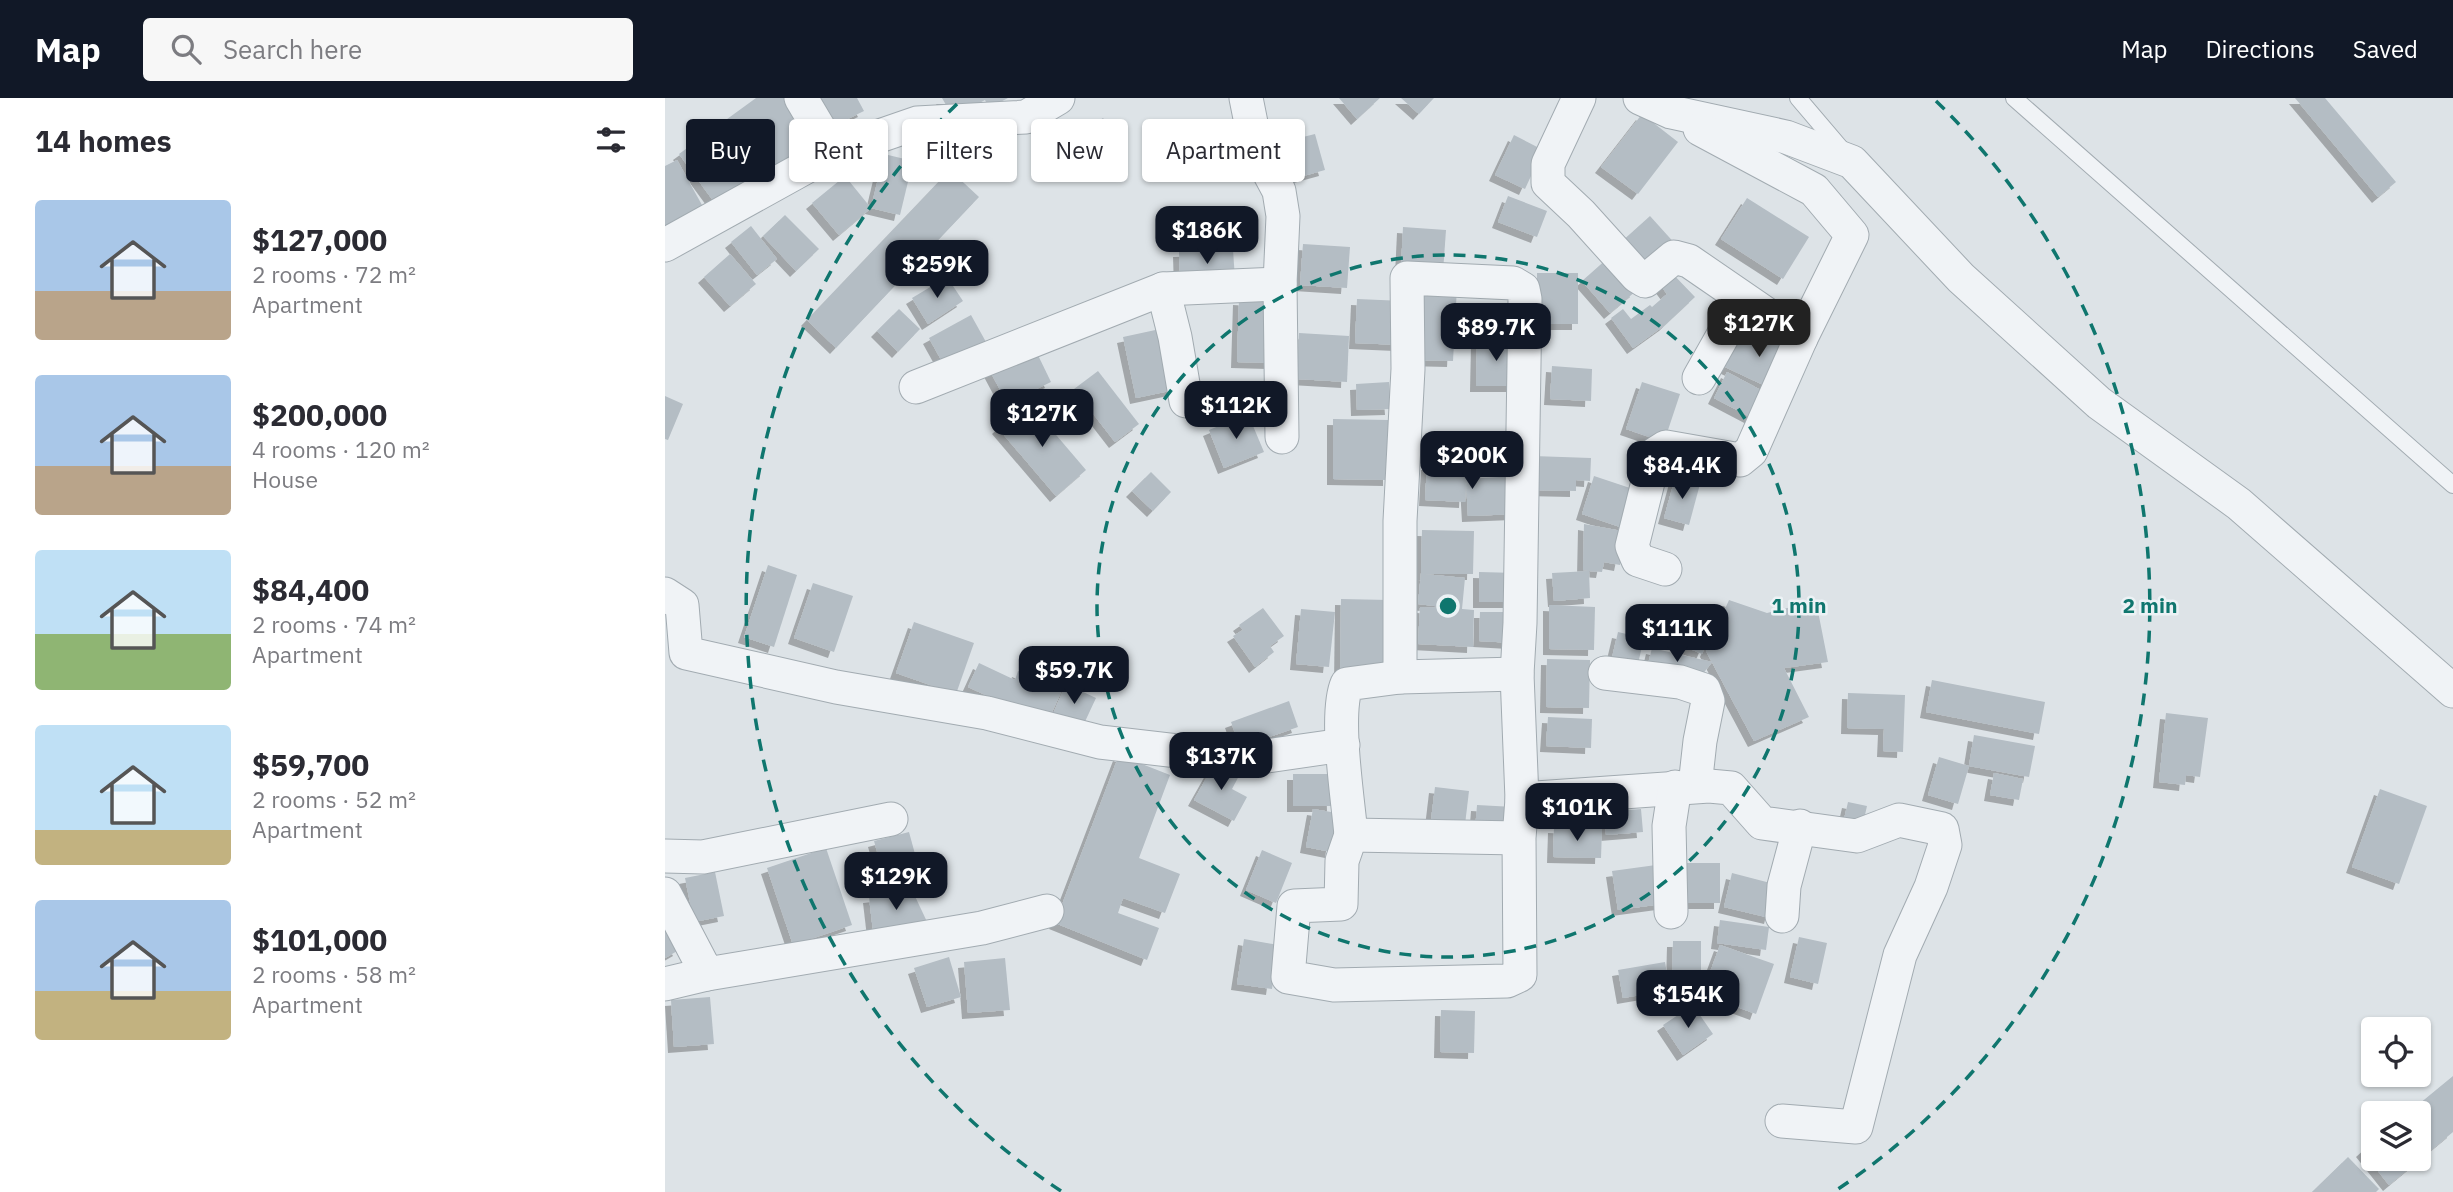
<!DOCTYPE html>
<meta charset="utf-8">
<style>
:root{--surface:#fff;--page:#f7f7f7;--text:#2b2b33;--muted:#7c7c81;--accent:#111827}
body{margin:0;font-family:"IBM Plex Sans",sans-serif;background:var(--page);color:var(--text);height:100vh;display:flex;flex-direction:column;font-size:26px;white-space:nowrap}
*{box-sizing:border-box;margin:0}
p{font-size:23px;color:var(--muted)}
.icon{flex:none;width:38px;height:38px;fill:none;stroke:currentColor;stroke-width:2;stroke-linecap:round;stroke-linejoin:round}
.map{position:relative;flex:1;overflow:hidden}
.details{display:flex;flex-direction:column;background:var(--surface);width:665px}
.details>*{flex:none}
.banner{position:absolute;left:21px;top:21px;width:665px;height:63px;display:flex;gap:14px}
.fabs{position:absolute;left:1696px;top:919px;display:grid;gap:14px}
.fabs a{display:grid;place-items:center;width:70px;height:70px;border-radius:7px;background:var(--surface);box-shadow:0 2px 5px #0004;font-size:35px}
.price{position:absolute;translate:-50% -60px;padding:0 16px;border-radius:14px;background:var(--accent);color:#fff;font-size:23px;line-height:46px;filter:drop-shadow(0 2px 4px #0008)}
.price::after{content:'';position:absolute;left:50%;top:42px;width:21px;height:16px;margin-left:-10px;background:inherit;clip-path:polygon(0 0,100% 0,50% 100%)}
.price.on{background:#222;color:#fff}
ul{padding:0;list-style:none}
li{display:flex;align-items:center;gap:21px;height:175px;padding:0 35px}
li span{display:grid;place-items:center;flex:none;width:196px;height:140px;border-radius:7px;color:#555}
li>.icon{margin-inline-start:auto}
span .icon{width:84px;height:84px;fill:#fffc;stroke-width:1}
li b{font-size:30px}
h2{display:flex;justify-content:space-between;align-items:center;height:84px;padding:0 35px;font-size:30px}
.pill{padding:0 24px;border-radius:7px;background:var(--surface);box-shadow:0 2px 5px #0004;font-size:24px;line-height:63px}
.pill.on{background:var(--accent);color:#fff}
header{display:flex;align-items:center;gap:42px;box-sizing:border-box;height:98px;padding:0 35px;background:var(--accent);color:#fff}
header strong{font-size:33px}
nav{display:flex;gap:38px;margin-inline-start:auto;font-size:24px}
.search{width:490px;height:63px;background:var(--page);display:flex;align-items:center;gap:18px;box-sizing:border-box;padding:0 24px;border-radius:7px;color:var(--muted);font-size:26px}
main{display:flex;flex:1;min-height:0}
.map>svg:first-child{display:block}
.building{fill:#b4bdc4;filter:url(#shadow)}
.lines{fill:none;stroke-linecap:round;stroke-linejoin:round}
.lane-casing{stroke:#a2abb1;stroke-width:18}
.street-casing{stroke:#a2abb1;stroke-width:35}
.lane{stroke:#f0f3f6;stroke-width:16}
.street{stroke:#f0f3f6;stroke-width:33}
.ring{fill:none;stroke:#0f766e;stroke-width:3.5;stroke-dasharray:12 9}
.centre{fill:#0f766e;stroke:#ecf2f5;stroke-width:3.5}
.ring-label{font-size:21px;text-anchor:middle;font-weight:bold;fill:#0f766e;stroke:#ecf2f5;stroke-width:5;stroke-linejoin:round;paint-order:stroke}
</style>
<header>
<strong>Map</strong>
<div class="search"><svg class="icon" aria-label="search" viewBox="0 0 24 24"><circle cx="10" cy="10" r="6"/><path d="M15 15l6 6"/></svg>Search here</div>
<nav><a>Map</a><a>Directions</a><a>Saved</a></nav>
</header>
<main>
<section class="details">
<h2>14 homes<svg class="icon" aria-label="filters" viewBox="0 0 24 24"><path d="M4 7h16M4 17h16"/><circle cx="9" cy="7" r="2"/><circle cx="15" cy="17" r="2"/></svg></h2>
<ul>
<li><span style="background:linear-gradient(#a9c7e8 65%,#b9a48a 0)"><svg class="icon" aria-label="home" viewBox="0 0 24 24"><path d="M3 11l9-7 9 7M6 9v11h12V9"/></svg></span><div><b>$127,000</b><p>2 rooms · 72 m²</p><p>Apartment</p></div></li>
<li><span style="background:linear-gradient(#a9c7e8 65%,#b9a48a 0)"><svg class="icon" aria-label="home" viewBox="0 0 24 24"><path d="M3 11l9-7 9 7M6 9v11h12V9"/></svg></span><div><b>$200,000</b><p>4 rooms · 120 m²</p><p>House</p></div></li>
<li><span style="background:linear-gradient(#bfe0f5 60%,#8fb573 0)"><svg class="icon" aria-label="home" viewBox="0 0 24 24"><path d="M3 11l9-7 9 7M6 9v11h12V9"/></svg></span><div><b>$84,400</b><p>2 rooms · 74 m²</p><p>Apartment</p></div></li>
<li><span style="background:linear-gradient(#bfe0f5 75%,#c2b280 0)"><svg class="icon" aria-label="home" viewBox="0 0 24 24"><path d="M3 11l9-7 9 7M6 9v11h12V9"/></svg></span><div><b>$59,700</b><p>2 rooms · 52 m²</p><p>Apartment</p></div></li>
<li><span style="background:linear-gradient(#a9c7e8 65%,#c2b280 0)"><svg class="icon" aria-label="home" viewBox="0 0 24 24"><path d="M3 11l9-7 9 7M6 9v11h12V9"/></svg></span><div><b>$101,000</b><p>2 rooms · 58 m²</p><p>Apartment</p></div></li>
</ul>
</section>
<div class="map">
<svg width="1788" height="1094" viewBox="0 0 1788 1094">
<defs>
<filter id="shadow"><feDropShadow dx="-6" dy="6" stdDeviation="0" flood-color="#0004"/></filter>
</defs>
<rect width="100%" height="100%" fill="#dde3e7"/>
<g class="building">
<polygon points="91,0 124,0 153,40 55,112 14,56"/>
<polygon points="147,0 192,0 199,13 162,31"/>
<polygon points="277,0 343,0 324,10 320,2 288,19"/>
<polygon points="674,0 715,0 692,21"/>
<polygon points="736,0 769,0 754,16"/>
<polygon points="1630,0 1660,0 1731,84 1713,99"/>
<polygon points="977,16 1013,44 973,96 936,69"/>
<polygon points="438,20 459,47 432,67 412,39"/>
<polygon points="650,36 660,72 620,83 610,46"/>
<polygon points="849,37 878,52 860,91 830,77"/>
<polygon points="219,56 248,63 235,117 206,110"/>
<polygon points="12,62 42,116 0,140 0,68"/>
<polygon points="285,72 314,99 171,250 142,222"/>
<polygon points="180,78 206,110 174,137 147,105"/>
<polygon points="843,98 882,113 872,139 833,124"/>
<polygon points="1082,100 1144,139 1118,181 1056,141"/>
<polygon points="120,117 154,151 131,173 98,138"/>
<polygon points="985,118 1013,149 979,173 955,145"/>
<polygon points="86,128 112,161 92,177 66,144"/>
<polygon points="738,129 781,132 778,174 736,171"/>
<polygon points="638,146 685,149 682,190 635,187"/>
<polygon points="568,151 570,182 515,184 514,153"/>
<polygon points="65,156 91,186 65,208 39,179"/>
<polygon points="943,160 971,193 945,215 917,183"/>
<polygon points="1006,174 1030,199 1000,227 968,250 946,220 958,211 966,221 985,207 987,209 1002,196 993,184"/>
<rect x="872" y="175" width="41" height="51"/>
<polygon points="282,179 298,203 263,226 247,200"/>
<polygon points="750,189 792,189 788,263 747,262"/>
<polygon points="574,201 609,203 608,265 572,264"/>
<polygon points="692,201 739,203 736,247 690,245"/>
<polygon points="234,211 255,231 233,254 212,233"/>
<polygon points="306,217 321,244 279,267 264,240"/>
<polygon points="495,231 509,292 471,300 458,239"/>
<polygon points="1090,232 1127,251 1107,291 1060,269 1074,240 1084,244"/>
<polygon points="634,235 684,238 682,284 632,281"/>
<polygon points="812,241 851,241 851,288 811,288"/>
<polygon points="370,251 386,284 342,305 325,273"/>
<polygon points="887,268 927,271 926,303 885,301"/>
<polygon points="433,273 474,326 450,344 409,291"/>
<polygon points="1062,274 1105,297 1091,322 1049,300"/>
<polygon points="724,284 726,311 692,312 691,286"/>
<polygon points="977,284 1015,296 999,344 961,331"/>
<polygon points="0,298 18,306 3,342 0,341"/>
<polygon points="363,304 421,372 391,398 333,330"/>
<polygon points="583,316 599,354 559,370 544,332"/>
<polygon points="668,321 724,322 724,382 668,381"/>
<polygon points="868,358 926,360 925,383 911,382 911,393 867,392"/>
<polygon points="762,366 802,368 801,381 851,378 853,416 803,418 801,384 800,404 760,402"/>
<polygon points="486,374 506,394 488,413 467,393"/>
<polygon points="929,378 971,392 958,430 917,416"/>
<polygon points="1010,380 1035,386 1024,427 999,420"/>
<polygon points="919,426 962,434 955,467 939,464 937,474 924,473 925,500 889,503 887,475 924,473 918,472"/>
<polygon points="757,432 809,433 808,476 759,476 800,480 797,511 809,512 808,549 753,546 755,509 786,510 753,506 756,475"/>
<polygon points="103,467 132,477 109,549 79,539"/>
<polygon points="814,474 852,475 851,504 814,504"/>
<polygon points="148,485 188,498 169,554 129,540"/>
<polygon points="676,501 724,502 723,581 675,580"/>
<polygon points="1064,502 1102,515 1151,503 1163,564 1119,570 1144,619 1089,643 1041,553"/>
<polygon points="884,507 930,509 929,552 884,551"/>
<polygon points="598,510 619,538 605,548 609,554 590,569 568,538 578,532 574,527"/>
<polygon points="636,511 670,514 664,569 631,566"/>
<polygon points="1020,512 1050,524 1037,556 1006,543"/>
<polygon points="815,514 851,514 849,545 814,543"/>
<polygon points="249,524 309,545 291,596 231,575"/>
<polygon points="953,534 979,540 972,570 946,564"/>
<polygon points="987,550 1047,564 1034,581 982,570"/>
<polygon points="882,561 925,562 924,610 881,609"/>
<polygon points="314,565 350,582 353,573 397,592 382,625 303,589"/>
<polygon points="1267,582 1380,604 1374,636 1261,614"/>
<polygon points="401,586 431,600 417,630 388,616"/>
<polygon points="1183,595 1240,597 1238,654 1218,653 1219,631 1182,630"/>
<polygon points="624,603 633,629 575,649 566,624"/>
<polygon points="1501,615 1543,620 1535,679 1521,677 1520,687 1494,684"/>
<polygon points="883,619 927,621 926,650 881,648"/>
<polygon points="1309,637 1370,648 1364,679 1304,668"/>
<polygon points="454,657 505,677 474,760 515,776 500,815 458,800 453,815 494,830 482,862 390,825"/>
<polygon points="1274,659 1304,668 1293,706 1263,697"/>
<polygon points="551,663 575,676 567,691 582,699 569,723 529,702"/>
<polygon points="1329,675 1358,681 1354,702 1325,697"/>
<polygon points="628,676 667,676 668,708 628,708"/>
<polygon points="770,689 804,693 799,735 765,731"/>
<polygon points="1715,691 1762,708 1734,786 1687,769"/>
<polygon points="1183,704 1202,708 1197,730 1178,726"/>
<polygon points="812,707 849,709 848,736 810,733"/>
<polygon points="648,711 672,715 666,754 641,749"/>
<polygon points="976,711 978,734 941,737 939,714"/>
<polygon points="889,729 937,731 936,760 888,759"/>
<polygon points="244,734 256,778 222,788 209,743"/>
<polygon points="161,750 187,827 128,847 102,770"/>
<polygon points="597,752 627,765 611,805 581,792"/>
<rect x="1016" y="765" width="39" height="40"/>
<polygon points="991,767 997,806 953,812 947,773"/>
<polygon points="50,774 59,818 29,824 20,780"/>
<polygon points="1067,775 1113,787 1105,820 1059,809"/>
<polygon points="248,794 264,828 208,833 204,799"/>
<polygon points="1055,822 1104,829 1101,852 1052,845"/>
<polygon points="0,827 14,852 0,860"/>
<polygon points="1134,839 1162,845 1153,886 1125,879"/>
<polygon points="579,841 613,847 607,891 572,886"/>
<polygon points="1008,843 1036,843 1036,879 1007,878"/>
<polygon points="1055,847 1109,866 1091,916 1037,896"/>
<polygon points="284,859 296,899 262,909 249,870"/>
<polygon points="340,860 345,912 303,915 299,864"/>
<polygon points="1000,864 1005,892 958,900 953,872"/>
<polygon points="45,899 49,946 9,949 6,902"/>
<polygon points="1028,907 1048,936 1018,957 998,927"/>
<polygon points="776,912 810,913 809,955 775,954"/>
<polygon points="1788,978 1788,1034 1724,1087 1697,1053 1708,1043 1708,1060 1754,1060 1754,1015 1743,1015"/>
<polygon points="1683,1059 1714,1091 1711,1094 1647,1094"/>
</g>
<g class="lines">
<g class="lane-casing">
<g id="lane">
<polyline points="1133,0 1179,54"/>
<polyline points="1349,0 1788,387"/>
</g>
</g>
<g class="street-casing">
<g id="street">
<polyline points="136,0 168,54"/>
<polyline points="581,0 591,50 614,93 618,118 615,186 617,339"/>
<polyline points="914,0 883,66 883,85 916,116 972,178 980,183 1009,159 1024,163 1136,240"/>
<polyline points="975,0 1006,14 1121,39 1187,64 1296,180 1434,305 1574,406 1788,593"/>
<polyline points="0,147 168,54 252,25 361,19 393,0"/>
<polyline points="498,191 510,239 521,303"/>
<polyline points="1034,280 1078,202"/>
<polyline points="251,289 498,191 615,186"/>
<polyline points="1000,471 973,462 967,448 990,356 1001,349 1075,362 1086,353 1136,240 1187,137 1149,92 1035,31"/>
<polyline points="0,496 17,507 21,555 171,589 322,615 435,644 581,661 678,647"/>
<polyline points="940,575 1015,584 1039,592 1043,603 1035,643 1030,688"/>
<polyline points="735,579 735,423 743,271 742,180 848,185 858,191 860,201 855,525 852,576 857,701 854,740 855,877 842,883 669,887 623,879 629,808 676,806 677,763 686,737 854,740"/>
<polyline points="857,701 1044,688 1066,690 1097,725 1192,738 1234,722 1277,731 1280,747 1266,789 1235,857 1191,1029 1117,1023"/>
<path d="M 686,737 C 683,701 669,616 682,586 L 735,579 L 852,576"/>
<polyline points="0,758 38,759 226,721"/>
<polyline points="0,796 42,876 317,830 382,813"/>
<polyline points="1006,814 1004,728 1010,689"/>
<polyline points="1117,818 1119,788 1135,728"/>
<polyline points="0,886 42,876"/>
</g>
</g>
<use href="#lane" class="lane"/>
<use href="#street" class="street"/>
</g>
<g class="ring">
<circle cx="783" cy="508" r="351"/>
<path d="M396 1093A702 702 0 0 1 295 3M1271 3A702 702 0 0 1 1170 1093"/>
</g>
<circle cx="783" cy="508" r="10" class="centre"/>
<g class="ring-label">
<text x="1134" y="515">1 min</text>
<text x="1485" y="515">2 min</text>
</g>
</svg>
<div class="fabs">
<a><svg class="icon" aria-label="locate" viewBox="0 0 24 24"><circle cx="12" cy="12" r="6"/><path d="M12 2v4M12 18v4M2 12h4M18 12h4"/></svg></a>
<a><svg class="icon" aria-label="layers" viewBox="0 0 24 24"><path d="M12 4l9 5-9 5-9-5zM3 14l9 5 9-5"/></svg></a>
</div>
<b class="price" style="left:542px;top:168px">$186K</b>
<b class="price" style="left:272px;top:202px">$259K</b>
<b class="price on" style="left:1094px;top:261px">$127K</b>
<b class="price" style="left:831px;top:265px">$89.7K</b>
<b class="price" style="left:571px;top:343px">$112K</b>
<b class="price" style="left:377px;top:351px">$127K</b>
<b class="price" style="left:807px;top:393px">$200K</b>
<b class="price" style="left:1017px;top:403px">$84.4K</b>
<b class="price" style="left:1012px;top:566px">$111K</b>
<b class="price" style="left:409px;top:608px">$59.7K</b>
<b class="price" style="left:556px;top:694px">$137K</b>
<b class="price" style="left:912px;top:745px">$101K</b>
<b class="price" style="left:231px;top:814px">$129K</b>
<b class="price" style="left:1023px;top:932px">$154K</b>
<div class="banner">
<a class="pill on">Buy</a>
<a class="pill">Rent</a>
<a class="pill">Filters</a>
<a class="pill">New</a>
<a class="pill">Apartment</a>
</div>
</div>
</main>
